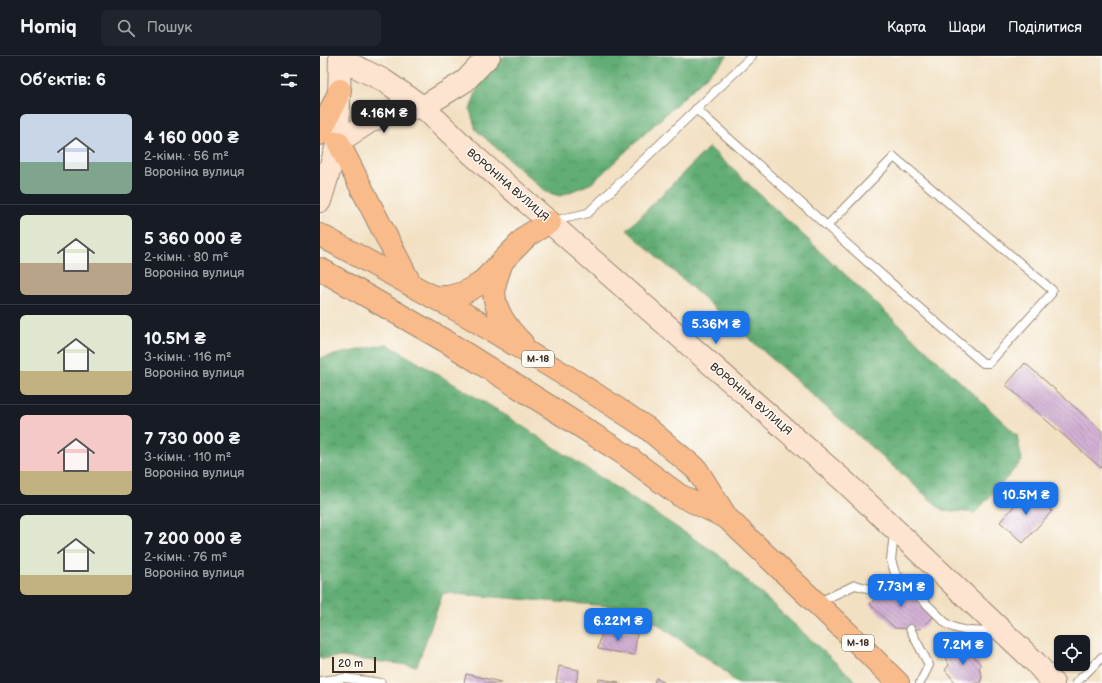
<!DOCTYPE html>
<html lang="uk">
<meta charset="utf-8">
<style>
:root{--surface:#171b24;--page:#20242c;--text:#f1f3f6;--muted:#9ea1a6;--line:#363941;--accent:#1a73e8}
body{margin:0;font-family:"Balsamiq Sans",sans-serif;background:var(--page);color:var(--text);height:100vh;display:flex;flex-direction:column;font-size:15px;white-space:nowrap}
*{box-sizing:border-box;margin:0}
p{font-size:13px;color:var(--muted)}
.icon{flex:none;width:22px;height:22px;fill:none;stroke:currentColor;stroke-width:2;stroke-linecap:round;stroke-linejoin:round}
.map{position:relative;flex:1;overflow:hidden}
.sheet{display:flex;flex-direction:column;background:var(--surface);width:320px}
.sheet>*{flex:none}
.fabs{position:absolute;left:734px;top:579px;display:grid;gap:8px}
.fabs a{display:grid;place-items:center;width:36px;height:36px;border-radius:6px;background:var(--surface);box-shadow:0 1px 3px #0004;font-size:20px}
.scale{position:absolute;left:12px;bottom:10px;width:44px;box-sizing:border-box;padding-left:4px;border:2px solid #3b2a1e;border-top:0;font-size:11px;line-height:14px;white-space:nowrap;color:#3b2a1e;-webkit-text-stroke:3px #fdfcf7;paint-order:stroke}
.price{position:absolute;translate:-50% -34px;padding:0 9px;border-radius:8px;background:var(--accent);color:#fff;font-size:13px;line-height:26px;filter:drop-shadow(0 1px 2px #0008)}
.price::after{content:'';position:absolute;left:50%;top:24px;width:12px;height:9px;margin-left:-6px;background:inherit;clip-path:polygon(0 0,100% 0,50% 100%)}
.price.on{background:#222;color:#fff}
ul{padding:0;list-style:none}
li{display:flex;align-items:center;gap:12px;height:100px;padding:0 20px}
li+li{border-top:1px solid var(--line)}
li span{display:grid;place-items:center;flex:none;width:112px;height:80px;border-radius:6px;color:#555}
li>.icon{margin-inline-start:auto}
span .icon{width:48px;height:48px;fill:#fffc;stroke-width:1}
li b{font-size:17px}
h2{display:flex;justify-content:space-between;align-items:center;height:48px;padding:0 20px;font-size:17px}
header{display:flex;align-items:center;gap:24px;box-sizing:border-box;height:56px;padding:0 20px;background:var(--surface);border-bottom:1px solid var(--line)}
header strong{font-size:19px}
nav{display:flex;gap:22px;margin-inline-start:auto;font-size:14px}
.search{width:280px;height:36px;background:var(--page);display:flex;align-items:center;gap:10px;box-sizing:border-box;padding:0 14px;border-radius:6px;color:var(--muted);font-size:15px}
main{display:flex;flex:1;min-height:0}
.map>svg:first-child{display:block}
.forest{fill:url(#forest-crowns);stroke:#4e6c4a}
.building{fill:url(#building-back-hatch)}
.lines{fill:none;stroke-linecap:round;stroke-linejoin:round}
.lane-casing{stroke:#968570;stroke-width:10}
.secondary-casing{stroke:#968570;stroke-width:24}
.highway-casing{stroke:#968570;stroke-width:24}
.lane{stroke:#fff;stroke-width:8}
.secondary{stroke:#fde4d1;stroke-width:22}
.highway{stroke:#fabb8b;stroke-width:22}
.labels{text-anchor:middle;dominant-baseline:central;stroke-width:3;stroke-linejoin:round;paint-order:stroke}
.shield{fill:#fdfcf7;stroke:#75695f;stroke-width:1}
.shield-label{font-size:10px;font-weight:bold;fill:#3b2a1e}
.street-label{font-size:11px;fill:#3b2a1e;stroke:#fdfcf7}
</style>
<header>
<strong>Homiq</strong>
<div class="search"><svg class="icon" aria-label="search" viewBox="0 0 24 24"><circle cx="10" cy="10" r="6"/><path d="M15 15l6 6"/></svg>Пошук</div>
<nav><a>Карта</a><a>Шари</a><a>Поділитися</a></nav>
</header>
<main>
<section class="sheet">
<h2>Об’єктів: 6<svg class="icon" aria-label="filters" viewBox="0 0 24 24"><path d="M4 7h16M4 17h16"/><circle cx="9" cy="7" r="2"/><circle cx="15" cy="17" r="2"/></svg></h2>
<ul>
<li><span style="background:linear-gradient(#c9d6e8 60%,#7fa58c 0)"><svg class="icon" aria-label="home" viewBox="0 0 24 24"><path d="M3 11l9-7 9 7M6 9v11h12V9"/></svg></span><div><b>4 160 000 ₴</b><p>2-кімн. · 56 m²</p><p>Вороніна вулиця</p></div></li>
<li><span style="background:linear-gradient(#dfe7d0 60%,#b9a48a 0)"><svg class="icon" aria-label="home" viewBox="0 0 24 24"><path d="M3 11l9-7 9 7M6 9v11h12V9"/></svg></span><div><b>5 360 000 ₴</b><p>2-кімн. · 80 m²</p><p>Вороніна вулиця</p></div></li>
<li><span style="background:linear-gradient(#dfe7d0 70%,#c2b280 0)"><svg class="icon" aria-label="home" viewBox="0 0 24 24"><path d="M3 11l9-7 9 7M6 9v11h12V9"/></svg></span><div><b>10.5M ₴</b><p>3-кімн. · 116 m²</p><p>Вороніна вулиця</p></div></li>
<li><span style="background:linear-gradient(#f6c9c9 70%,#c2b280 0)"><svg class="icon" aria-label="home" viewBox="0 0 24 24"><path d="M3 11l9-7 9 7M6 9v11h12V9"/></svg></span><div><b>7 730 000 ₴</b><p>3-кімн. · 110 m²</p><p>Вороніна вулиця</p></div></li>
<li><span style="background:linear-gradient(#dfe7d0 75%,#c2b280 0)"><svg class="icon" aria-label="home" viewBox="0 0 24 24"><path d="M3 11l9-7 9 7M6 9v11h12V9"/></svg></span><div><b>7 200 000 ₴</b><p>2-кімн. · 76 m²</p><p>Вороніна вулиця</p></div></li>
</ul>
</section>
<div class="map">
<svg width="782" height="627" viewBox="0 0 782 627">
<defs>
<pattern id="forest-crowns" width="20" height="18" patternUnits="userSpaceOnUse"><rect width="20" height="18" fill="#62ad75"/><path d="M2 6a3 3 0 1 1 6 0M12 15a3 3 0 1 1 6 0" fill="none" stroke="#528d5f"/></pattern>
<pattern id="building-back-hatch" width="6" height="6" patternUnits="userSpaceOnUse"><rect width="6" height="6" fill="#d2b0d4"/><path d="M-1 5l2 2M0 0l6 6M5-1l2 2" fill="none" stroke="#ac8fab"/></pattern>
</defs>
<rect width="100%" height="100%" fill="#fdfcf7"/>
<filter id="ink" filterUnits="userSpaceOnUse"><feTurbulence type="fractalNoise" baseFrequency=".025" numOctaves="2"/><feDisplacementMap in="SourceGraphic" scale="8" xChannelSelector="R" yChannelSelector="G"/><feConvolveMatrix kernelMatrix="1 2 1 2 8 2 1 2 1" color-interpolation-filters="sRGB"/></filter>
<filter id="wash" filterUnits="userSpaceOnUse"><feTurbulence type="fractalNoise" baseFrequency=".012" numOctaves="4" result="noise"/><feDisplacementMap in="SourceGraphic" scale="16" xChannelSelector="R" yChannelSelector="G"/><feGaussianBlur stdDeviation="0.9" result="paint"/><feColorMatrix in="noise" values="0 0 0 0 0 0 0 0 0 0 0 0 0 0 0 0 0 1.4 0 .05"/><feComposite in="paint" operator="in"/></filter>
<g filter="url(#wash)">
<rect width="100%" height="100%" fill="#f2e0c2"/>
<g class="forest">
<polygon points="184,0 408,0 272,127 240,140 226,136 156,74 150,54 160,25"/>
<polygon points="389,91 697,379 702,405 655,457 622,454 307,174"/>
<polygon points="67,288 179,355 399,499 538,627 416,627 403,614 315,552 123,537 97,610 20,601 0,603 0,302"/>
</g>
<g id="blocks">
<g class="building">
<polygon points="705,307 782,375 782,411 781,412 686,329"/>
<polygon points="708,434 732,455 703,487 680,466"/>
<polygon points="575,523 614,560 601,573 575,572 550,548"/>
<polygon points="282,573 317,578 314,599 278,593"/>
<polygon points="630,590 639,597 647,593 661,609 659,612 662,621 660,627 636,627 625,614 629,609 622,596"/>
<polygon points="239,610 259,614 256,627 236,627"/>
<polygon points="146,618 181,626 181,627 144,627"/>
<polygon points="336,622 345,627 334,627"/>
<polygon points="279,623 299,626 299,627 278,627"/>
</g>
</g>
</g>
<g filter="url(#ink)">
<use href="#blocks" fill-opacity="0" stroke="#968570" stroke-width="1"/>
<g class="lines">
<g class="lane-casing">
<g id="lane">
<path d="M 376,53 C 471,138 566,224 663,307 L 669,307 L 731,238 L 732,234 L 574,101 L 507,170"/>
<polyline points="233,165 268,157 432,0"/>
<path d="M 574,477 L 571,504 L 575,517 L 627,568 C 642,577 659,575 677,576"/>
<polyline points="497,547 535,529 562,536"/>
<polyline points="590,573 609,609 600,627"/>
<polyline points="0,625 25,622 61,627"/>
<polyline points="756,627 782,601"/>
</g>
</g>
<g class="secondary-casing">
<g id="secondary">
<polyline points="20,3 63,24 103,51 153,99 524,425 715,606 733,627"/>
<polyline points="18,86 51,65 74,54 103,51 145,25 169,0"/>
<polyline points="0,145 18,86 20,0"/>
</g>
</g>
<g class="highway-casing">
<g id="highway">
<polyline points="0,78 20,34"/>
<polyline points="18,86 91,229"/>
<polyline points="0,179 148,260 258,327 327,372 377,414 407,462 537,586 578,627"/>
<path d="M 182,206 C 180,212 177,220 175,227 C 170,250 187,272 202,287"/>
<polyline points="0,213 127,286 238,356 304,398 359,439 407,462"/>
<polyline points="113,241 128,241 143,237 160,228 208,179 230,166"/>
</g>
</g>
<use href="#lane" class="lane"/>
<use href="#secondary" class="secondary"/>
<use href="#highway" class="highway"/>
</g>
</g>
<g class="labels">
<g class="shield">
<rect x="202" y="295" width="32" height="16" rx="3"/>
<rect x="522" y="579" width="32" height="16" rx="3"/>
</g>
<g class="shield-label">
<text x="218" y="303">М-18</text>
<text x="538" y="587">М-18</text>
</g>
<g class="street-label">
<text transform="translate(188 129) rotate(41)">ВОРОНІНА ВУЛИЦЯ</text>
<text transform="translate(431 343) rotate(41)">ВОРОНІНА ВУЛИЦЯ</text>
</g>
</g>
</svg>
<div class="fabs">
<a><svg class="icon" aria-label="locate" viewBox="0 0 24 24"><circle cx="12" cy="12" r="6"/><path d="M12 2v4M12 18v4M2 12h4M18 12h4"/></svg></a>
</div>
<div class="scale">20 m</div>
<b class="price on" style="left:64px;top:78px">4.16M ₴</b>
<b class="price" style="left:396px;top:289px">5.36M ₴</b>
<b class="price" style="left:706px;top:460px">10.5M ₴</b>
<b class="price" style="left:581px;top:552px">7.73M ₴</b>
<b class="price" style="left:298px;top:586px">6.22M ₴</b>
<b class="price" style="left:643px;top:610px">7.2M ₴</b>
</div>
</main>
